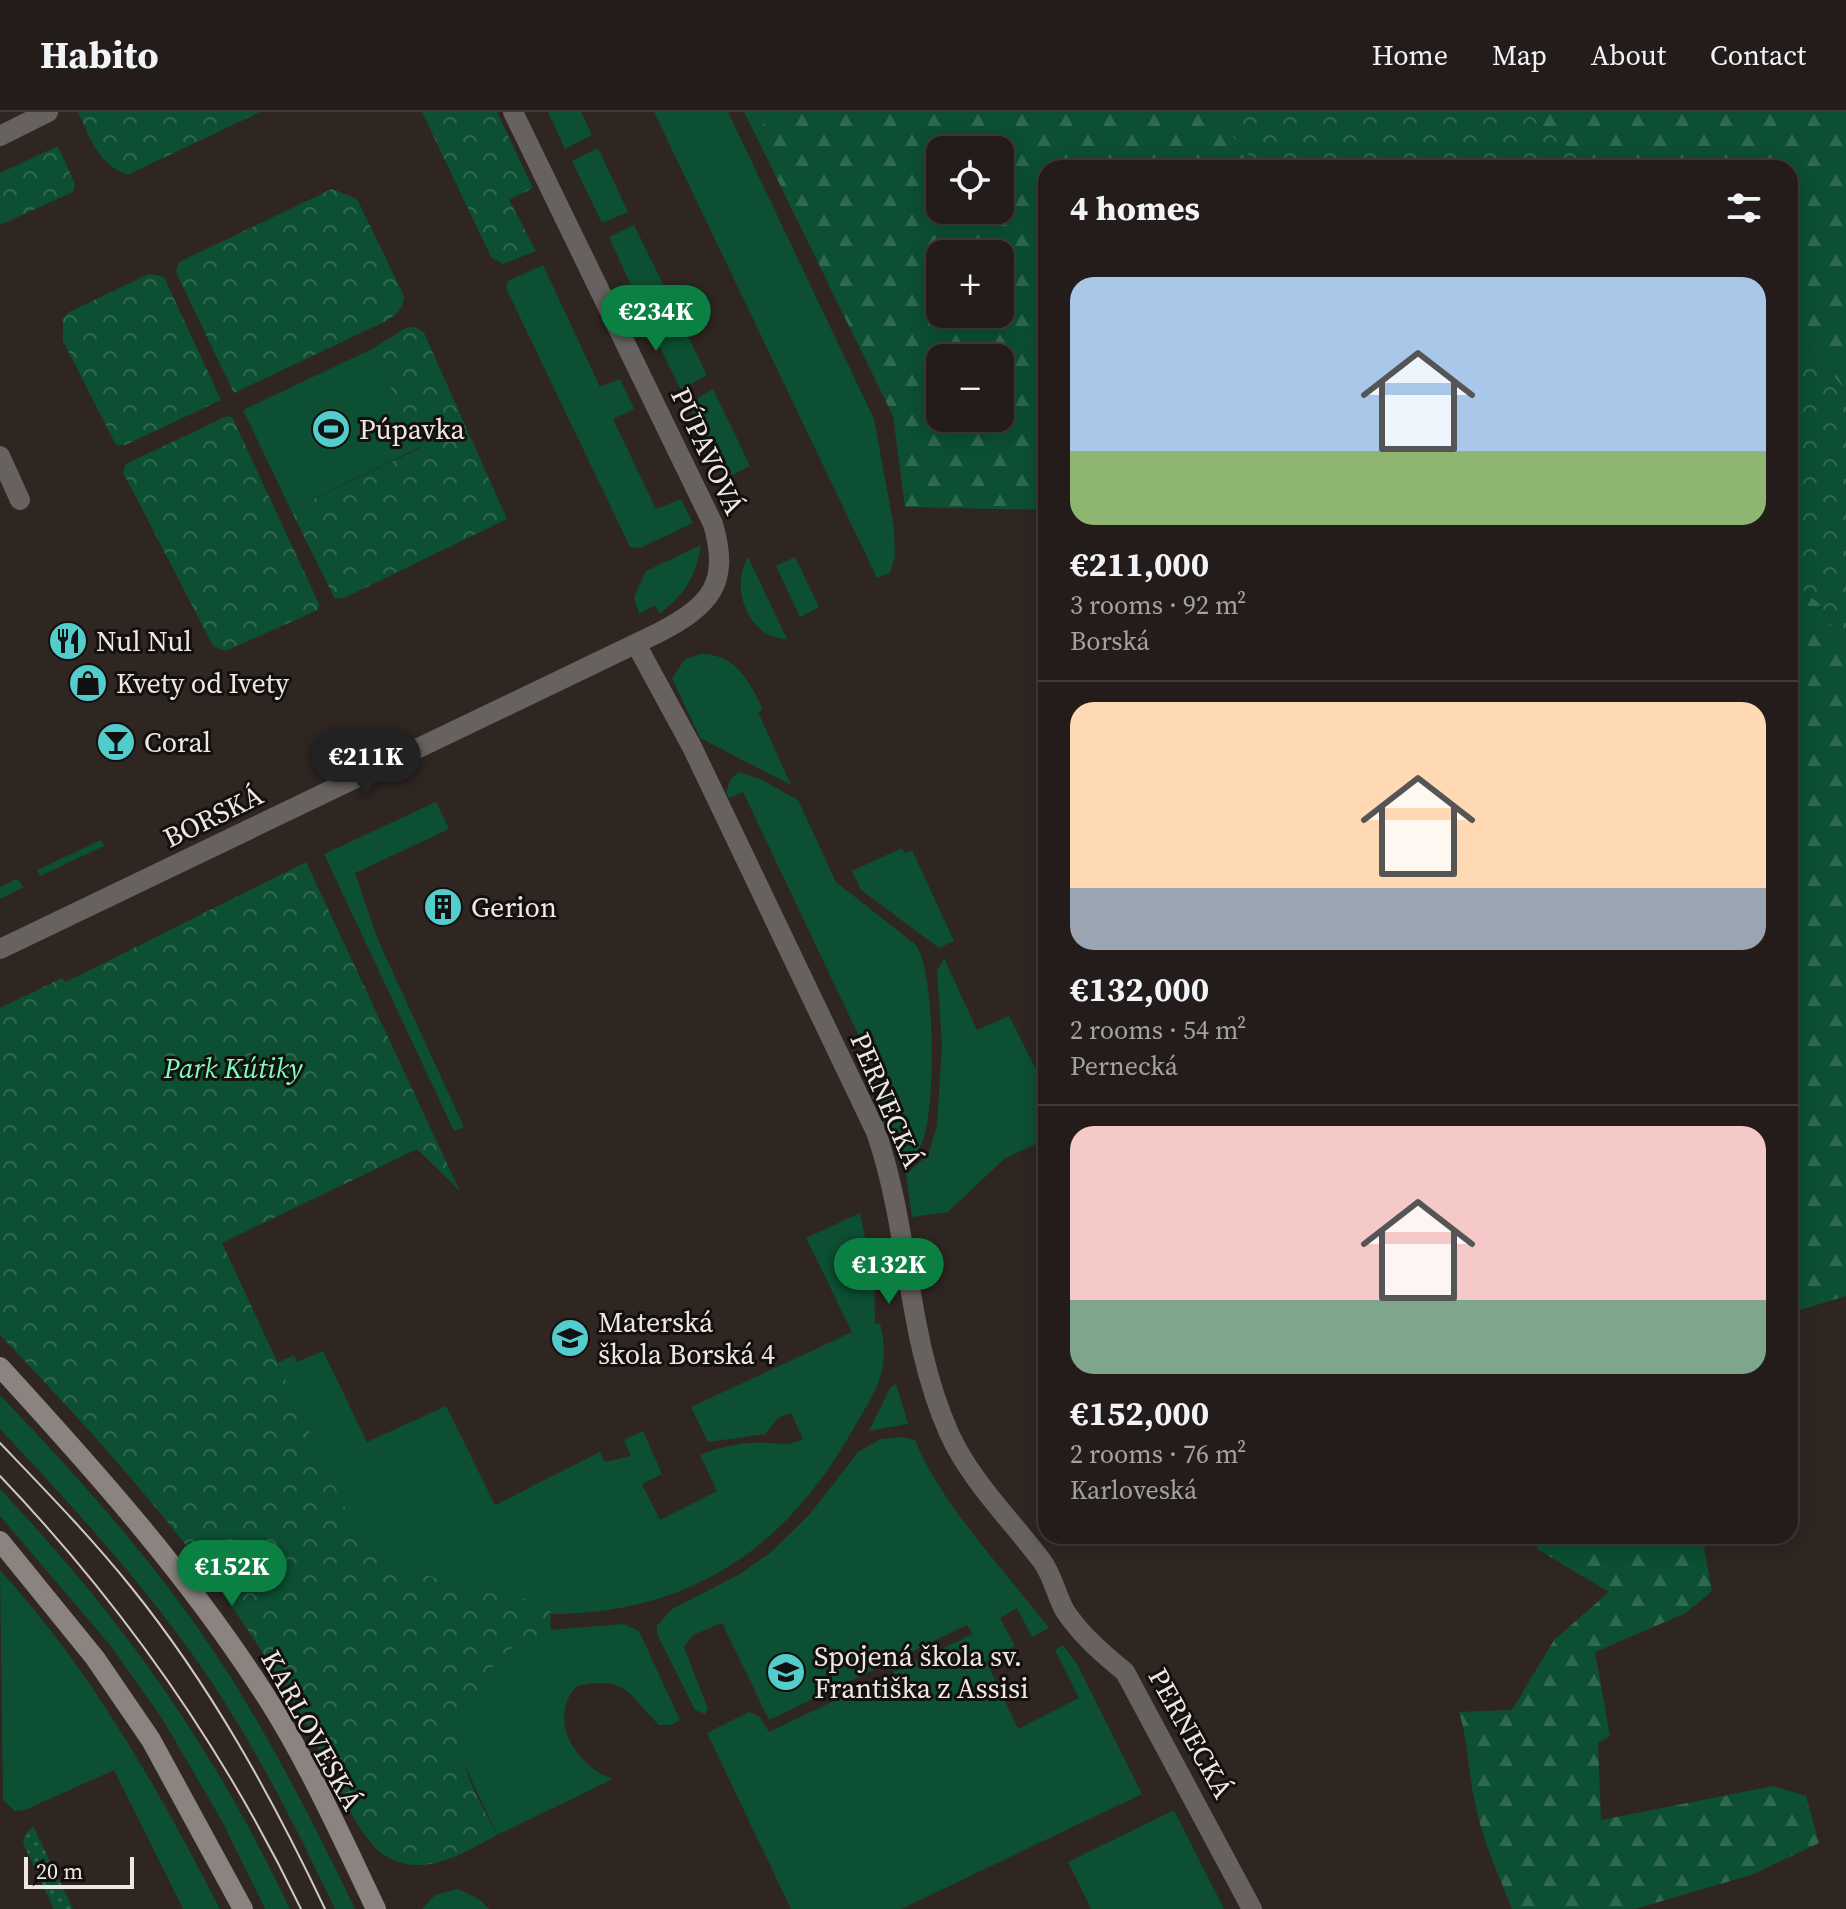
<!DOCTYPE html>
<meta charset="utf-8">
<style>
:root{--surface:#231c1a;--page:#2b2523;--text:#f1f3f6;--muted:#a3a1a2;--line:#403a39;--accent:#0b8043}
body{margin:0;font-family:"Source Serif 4",serif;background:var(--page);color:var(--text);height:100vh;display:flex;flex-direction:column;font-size:30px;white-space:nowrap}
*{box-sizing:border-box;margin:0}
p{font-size:26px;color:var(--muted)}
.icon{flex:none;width:44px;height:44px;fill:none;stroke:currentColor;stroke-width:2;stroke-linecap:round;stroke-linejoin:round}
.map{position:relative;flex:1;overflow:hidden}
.details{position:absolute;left:1038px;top:48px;width:760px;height:1384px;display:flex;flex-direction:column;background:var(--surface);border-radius:24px;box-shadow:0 4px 20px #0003,0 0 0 2px var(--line)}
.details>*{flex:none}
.fabs{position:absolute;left:926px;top:24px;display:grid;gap:16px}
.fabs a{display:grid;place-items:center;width:88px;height:88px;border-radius:16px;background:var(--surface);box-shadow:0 4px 20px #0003,0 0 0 2px var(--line);font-size:40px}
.scale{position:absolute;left:24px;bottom:20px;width:110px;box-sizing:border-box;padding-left:8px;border:4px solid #eee7e5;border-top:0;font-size:22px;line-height:28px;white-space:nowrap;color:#eee7e5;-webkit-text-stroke:6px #14100e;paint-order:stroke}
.price{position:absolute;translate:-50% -68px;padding:0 18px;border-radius:28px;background:var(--accent);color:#fff;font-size:26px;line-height:52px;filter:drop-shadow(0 2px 4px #0008)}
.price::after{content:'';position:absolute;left:50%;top:48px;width:24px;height:18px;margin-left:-12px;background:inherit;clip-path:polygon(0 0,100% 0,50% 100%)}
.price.on{background:#222;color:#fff}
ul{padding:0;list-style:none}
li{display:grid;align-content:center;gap:16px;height:424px;padding:0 32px}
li+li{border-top:2px solid var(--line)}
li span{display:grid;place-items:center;height:248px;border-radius:24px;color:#555}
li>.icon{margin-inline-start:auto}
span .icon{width:144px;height:144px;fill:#fffc;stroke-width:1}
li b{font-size:34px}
h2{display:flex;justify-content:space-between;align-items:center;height:96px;padding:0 32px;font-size:34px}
header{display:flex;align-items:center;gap:48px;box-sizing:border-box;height:112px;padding:0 40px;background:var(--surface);border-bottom:2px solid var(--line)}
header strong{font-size:38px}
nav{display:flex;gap:44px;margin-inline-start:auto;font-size:28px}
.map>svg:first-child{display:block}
.grass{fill:#0c4f32}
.forest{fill:url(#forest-firs);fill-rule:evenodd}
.park{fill:url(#park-crowns)}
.garden{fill:url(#garden-dots)}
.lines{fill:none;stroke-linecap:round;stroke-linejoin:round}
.pedestrian{stroke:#676260;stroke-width:20}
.minor{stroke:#676260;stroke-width:20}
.secondary{stroke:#8a837f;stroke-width:20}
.tram{stroke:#cec7c5;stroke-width:2}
.labels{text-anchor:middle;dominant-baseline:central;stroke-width:6;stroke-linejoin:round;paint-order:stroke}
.poi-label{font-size:28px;fill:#eee7e5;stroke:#14100e;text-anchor:start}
.street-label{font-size:28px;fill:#eee7e5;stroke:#14100e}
.park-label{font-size:28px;font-style:italic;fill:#7dfebc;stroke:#14100e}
</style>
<header>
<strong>Habito</strong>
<nav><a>Home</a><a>Map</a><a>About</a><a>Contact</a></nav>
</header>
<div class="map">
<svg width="1846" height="1797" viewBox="0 0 1846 1797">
<defs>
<pattern id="forest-firs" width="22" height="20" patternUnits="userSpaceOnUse" patternTransform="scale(2)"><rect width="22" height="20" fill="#0c4f32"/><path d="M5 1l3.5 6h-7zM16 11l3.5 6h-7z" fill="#306850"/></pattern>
<pattern id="park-crowns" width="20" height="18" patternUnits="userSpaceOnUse" patternTransform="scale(2)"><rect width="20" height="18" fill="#0c4f32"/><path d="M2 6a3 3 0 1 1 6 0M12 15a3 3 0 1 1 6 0" fill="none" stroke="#306850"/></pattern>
<pattern id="garden-dots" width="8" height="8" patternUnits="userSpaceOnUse" patternTransform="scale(2)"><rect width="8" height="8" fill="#0c4f32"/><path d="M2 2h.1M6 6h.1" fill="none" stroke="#306850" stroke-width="1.8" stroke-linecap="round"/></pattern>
</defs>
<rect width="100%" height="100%" fill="#2f2622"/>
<g class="grass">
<polygon points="548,0 581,0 592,23 565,37"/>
<polygon points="654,0 728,0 874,307 894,416 895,444 890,461 877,466"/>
<polygon points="744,0 763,0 762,36"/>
<polygon points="598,36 628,100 602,111 572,49"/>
<polygon points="634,113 670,186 643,200 609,125"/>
<polygon points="543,153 600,275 620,267 634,297 613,307 656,397 681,387 693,411 640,436 630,435 506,176 508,169"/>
<polygon points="677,202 707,263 681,278 650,215"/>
<polygon points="372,237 420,335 291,398 243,298"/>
<polygon points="713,277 750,354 724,367 688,292"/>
<path d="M 701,433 C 696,464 685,483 659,502 L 655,493 L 639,502 L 634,485 L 646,459 Z"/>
<path d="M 748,445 L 787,527 C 749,527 729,476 748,445 Z"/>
<polygon points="795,445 819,495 800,505 776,454"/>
<path d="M 701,542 C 736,542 749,569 763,597 L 758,600 L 791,673 L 700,626 L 672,566 L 685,547 Z"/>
<path d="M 739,660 L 760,667 L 798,688 L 836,770 L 916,833 C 936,863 936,998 922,1031 C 917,1041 910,1048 900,1053 L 872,986 L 885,979 L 743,680 L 729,686 L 726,680 L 731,667 Z"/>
<polygon points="436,690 449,717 355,761 378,828 464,1015 454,1019 324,742"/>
<polygon points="101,728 104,734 40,764 37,758"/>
<polygon points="902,736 905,741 912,738 954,829 939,836 861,778 852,759"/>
<polygon points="17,767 24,775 0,787 0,775"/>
<polygon points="944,846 977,918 1009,904 1039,963 1046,966 1046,1027 1004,1047 948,1100 912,1105 906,1062 928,1043 937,1014 942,933 937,859"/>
<path d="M 860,1101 L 874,1167 L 875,1212 L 880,1211 C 892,1259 875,1279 852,1319 C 785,1438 688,1502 550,1502 L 367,1458 L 277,1251 L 294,1243 L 297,1250 L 323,1239 L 367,1330 L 446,1294 L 495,1393 L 600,1340 L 605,1350 L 631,1344 L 624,1328 L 643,1319 L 662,1362 L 642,1372 L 660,1408 L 717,1379 L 700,1343 C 718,1335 746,1330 765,1331 C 782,1331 787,1335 803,1327 L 791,1301 L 778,1306 L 765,1322 L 708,1330 L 691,1295 L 852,1220 L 806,1126 Z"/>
<polygon points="896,1272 908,1312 869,1319 890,1276"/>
<path d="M 0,1283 C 82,1369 164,1460 228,1561 C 276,1637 316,1716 355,1797 L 335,1797 C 295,1713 253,1629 200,1553 C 140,1468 71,1392 0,1317 Z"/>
<path d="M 901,1325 L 915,1328 C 940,1391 1007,1461 1049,1516 L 1032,1525 L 1017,1496 L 1000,1506 L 1015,1534 L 986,1549 L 1018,1617 L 1079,1586 L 1055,1538 L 1063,1533 L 1077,1552 L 1142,1682 L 901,1797 L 791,1797 L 707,1621 L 749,1600 L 760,1605 L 769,1620 L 973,1522 L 967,1513 L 769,1608 L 722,1511 L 693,1523 L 684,1535 L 708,1597 L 705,1602 L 695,1598 L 657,1522 L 657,1514 L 672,1497 L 740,1462 L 771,1440 L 810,1402 L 858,1340 L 881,1327 Z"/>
<path d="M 0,1377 C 125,1510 212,1633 290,1797 L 265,1797 L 222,1709 L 163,1608 L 111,1534 L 0,1404 Z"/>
<path d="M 0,1458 C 92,1559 158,1677 220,1797 L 183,1797 L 114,1658 L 25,1698 L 15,1699 L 3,1688 Z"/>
<path d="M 624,1512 L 639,1519 L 680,1608 L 670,1613 L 659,1613 C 629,1583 627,1563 577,1574 C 546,1606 576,1655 613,1667 L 497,1723 L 458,1639 L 458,1611 L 498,1537 L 550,1518 Z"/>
<polygon points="1174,1698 1224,1797 1091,1797 1068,1750"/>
<polygon points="458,1777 479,1787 489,1797 422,1797 435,1783"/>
</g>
<g class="forest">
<path d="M 763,0 L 1212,0 L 1260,56 L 1046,56 L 1046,398 L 905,395 L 893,304 L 762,36 ZM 940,38 L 1000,38 L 1000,98 L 940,98 ZM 940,142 L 1000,142 L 1000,202 L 940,202 ZM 940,246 L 1000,246 L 1000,306 L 940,306 Z"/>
<polygon points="1527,0 1846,0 1846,279 1790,212 1790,56 1589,56"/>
<polygon points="1790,468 1819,491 1846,540 1846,1184 1790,1201"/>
<path d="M 1536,1424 L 1702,1424 L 1712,1479 L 1686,1501 L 1595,1540 L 1610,1624 L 1598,1631 L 1601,1708 L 1773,1674 L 1806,1684 L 1819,1731 L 1754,1762 L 1635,1797 L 1512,1797 C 1498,1760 1481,1726 1474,1686 C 1468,1657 1468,1629 1459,1600 L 1512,1598 L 1554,1528 L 1609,1480 L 1537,1437 Z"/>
</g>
<g class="park">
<path d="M 78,0 L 260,0 L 127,63 C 98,51 91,28 78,0 Z"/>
<polygon points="422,0 497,0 533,76 509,88 536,139 503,152 491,145"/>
<polygon points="1212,0 1527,0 1589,56 1260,56"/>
<polygon points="58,34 75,72 73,80 0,113 0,61"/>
<path d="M 332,77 L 357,87 L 404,184 C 403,199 396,203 384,210 L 234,281 L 176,160 L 179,150 Z"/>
<polygon points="149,162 164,165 221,288 125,333 116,333 63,229 63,207 69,200"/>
<polygon points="1790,212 1846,279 1846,540 1819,491 1790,468"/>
<polygon points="415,215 424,221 507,407 344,486 335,487 291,398 420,336 372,237 406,216"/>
<polygon points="227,304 232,305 319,492 318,498 225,539 213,534 123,360 126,352"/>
<path d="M 306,750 L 460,1079 L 417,1037 L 222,1131 L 364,1437 C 423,1465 484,1485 550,1489 L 551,1523 C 541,1526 529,1527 520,1531 C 488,1547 455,1607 462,1643 C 468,1672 484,1697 497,1723 C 463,1741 422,1768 384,1743 C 355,1724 323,1642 304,1609 C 223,1464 114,1342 0,1223 L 0,896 L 62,866 L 65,870 L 80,863 Z"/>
</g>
<polygon class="garden" points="33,1714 73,1797 54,1797 23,1731 24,1724"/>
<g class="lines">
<polyline class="pedestrian" points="0,344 20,388"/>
<g class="minor">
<polyline points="0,24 48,0"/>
<path d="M 636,532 L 692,635 L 876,1020 C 910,1118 906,1224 949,1321 C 970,1368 1011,1408 1042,1449 C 1053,1464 1056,1483 1065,1499 C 1081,1523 1103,1542 1125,1560 L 1252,1797"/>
<path d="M 0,837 L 658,521 C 709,494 731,473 713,412 L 513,0"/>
</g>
<g class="secondary">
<path d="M 0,1255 C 96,1360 190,1465 267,1586 C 309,1652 342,1726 376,1797"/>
<polyline points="0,1429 95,1546 151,1628 243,1797"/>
</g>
<g class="tram">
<path d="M 0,1331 C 45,1378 90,1424 131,1475 C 210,1573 271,1683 325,1797"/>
<path d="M 0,1364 C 124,1494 223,1635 301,1797"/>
</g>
</g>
<defs>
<g id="stadium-disc" transform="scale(2)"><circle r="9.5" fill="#52cdcc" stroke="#14100e"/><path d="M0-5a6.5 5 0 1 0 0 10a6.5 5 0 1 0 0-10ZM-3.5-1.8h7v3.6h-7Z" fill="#111"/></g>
<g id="restaurant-disc" transform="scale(2)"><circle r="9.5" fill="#52cdcc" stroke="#14100e"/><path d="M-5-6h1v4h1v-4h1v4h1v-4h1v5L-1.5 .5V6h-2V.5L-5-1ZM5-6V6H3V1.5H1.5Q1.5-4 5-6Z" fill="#111"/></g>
<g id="shop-disc" transform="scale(2)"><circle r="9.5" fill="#52cdcc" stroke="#14100e"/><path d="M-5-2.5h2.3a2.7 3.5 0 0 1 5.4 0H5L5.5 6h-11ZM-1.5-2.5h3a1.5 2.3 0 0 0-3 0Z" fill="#111"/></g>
<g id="bar-disc" transform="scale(2)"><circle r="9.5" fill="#52cdcc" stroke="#14100e"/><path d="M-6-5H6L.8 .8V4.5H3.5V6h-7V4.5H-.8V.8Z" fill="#111"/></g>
<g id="building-disc" transform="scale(2)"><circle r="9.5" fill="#52cdcc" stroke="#14100e"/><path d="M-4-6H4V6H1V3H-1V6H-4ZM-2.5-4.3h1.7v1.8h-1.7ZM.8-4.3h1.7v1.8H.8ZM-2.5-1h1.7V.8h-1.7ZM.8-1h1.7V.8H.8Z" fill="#111"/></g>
<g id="school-disc" transform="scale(2)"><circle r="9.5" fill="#52cdcc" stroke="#14100e"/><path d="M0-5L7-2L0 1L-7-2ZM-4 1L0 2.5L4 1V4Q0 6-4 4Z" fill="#111"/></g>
</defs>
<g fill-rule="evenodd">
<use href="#stadium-disc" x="331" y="317"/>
<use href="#restaurant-disc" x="68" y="529"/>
<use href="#shop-disc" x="88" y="571"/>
<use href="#bar-disc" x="116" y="630"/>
<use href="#building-disc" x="443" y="795"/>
<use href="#school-disc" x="570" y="1226"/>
<use href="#school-disc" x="786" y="1560"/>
</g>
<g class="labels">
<g class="poi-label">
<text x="359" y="317">Púpavka</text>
<text x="96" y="529">Nul Nul</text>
<text x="116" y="571">Kvety od Ivety</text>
<text x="144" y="630">Coral</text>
<text x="471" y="795">Gerion</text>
<text x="598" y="1210">Materská<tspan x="598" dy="32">škola Borská 4</tspan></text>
<text x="814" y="1544">Spojená škola sv.<tspan x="814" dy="32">Františka z Assisi</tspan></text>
</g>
<g class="street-label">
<text transform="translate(708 339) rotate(65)">PÚPAVOVÁ</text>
<text transform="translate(213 704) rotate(-26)">BORSKÁ</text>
<text transform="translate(887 988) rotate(67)">PERNECKÁ</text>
<text transform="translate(312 1618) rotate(61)">KARLOVESKÁ</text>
<text transform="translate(1191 1621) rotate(61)">PERNECKÁ</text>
</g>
<g class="park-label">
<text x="233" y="956">Park Kútiky</text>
</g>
</g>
</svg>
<div class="fabs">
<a><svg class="icon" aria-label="locate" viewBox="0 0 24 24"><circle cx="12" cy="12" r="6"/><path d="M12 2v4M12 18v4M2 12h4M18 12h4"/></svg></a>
<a>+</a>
<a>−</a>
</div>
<div class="scale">20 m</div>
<b class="price" style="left:656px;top:241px">€234K</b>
<b class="price on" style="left:366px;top:686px">€211K</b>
<b class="price" style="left:889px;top:1194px">€132K</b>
<b class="price" style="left:232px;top:1496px">€152K</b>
<section class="details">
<h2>4 homes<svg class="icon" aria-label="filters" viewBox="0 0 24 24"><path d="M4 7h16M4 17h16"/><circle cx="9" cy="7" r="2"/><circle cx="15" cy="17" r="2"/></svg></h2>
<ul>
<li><span style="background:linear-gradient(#a9c7e8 70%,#8fb573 0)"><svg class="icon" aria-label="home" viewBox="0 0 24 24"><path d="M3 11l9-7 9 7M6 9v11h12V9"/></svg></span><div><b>€211,000</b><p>3 rooms · 92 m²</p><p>Borská</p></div></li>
<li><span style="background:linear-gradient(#ffd9b3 75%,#9aa5b1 0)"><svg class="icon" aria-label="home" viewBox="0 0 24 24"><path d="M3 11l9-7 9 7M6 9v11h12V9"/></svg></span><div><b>€132,000</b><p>2 rooms · 54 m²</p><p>Pernecká</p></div></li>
<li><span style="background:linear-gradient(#f6c9c9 70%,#7fa58c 0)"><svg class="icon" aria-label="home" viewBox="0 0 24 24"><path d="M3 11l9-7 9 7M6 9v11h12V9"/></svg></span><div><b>€152,000</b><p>2 rooms · 76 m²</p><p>Karloveská</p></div></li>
</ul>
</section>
</div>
